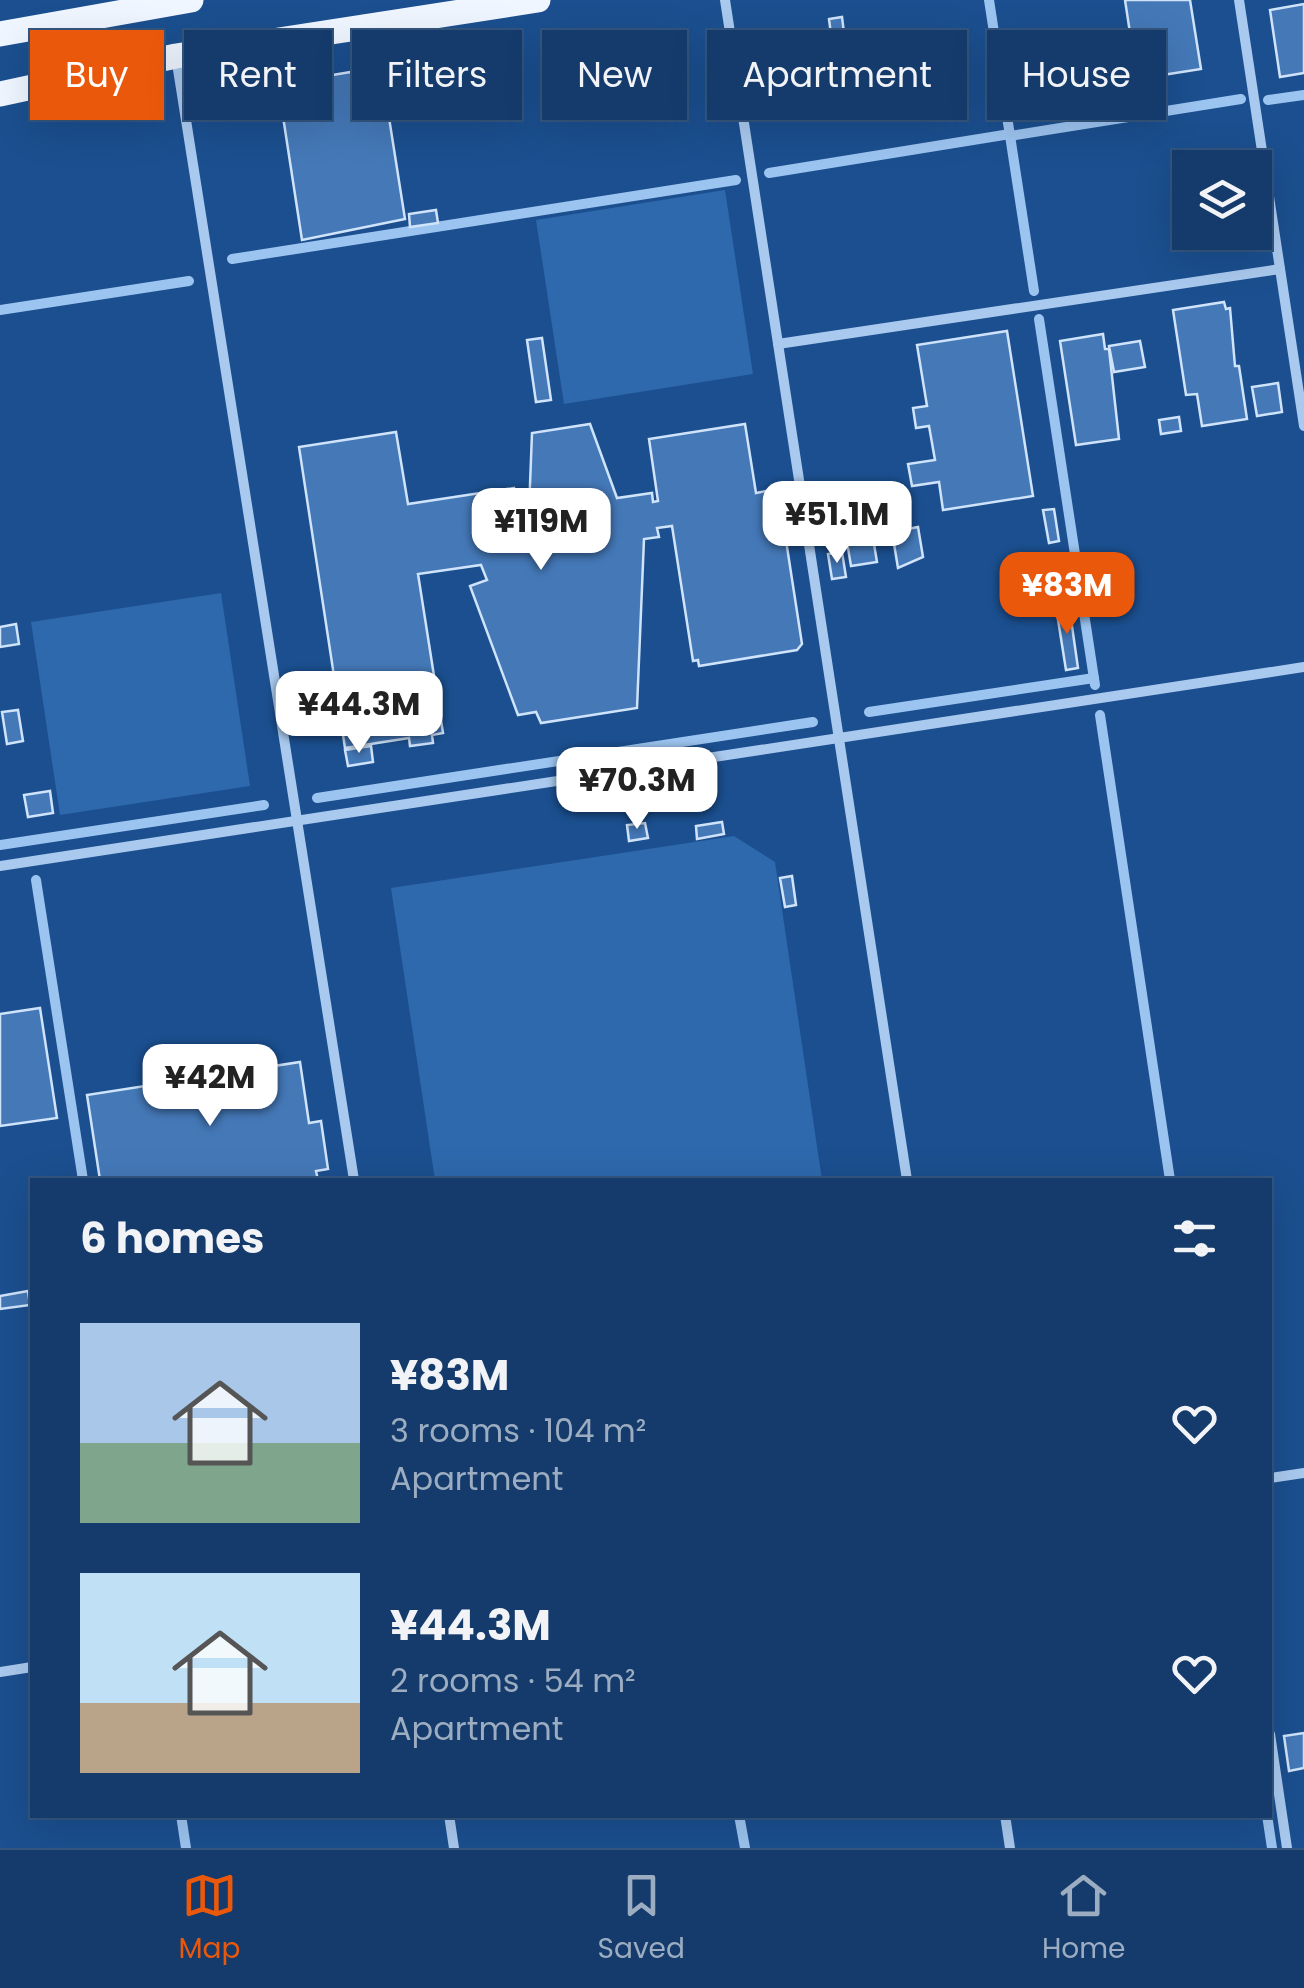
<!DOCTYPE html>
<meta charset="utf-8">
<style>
:root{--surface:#143b6b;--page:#214673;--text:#f1f3f6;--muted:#9dadc1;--line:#33557e;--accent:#ea580c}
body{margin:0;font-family:Poppins,sans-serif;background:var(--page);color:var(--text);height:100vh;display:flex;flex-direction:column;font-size:38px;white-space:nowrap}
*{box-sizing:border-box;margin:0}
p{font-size:32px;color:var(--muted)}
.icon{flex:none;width:55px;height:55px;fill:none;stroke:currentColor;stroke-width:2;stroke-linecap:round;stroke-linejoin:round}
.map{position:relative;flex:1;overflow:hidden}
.side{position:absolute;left:30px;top:1178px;width:1242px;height:640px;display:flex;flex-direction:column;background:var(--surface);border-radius:0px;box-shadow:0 10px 40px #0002,0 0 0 2px var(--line)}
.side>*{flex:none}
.top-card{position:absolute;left:30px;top:30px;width:1245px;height:90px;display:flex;gap:20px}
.tools{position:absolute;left:1172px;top:150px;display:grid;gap:20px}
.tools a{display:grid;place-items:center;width:100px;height:100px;border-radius:0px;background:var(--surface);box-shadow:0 10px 40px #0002,0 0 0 2px var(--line);font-size:50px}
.price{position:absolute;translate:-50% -85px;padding:0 22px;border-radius:20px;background:#fff;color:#222;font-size:32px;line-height:65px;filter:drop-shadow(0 2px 5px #0008)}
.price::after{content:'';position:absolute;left:50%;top:60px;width:30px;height:22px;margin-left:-15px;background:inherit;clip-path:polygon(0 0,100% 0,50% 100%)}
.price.on{background:var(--accent);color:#fff}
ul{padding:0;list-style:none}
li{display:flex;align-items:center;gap:30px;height:250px;padding:0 50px}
li span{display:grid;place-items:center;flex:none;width:280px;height:200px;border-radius:0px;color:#555}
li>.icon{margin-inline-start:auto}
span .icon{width:120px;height:120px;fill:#fffc;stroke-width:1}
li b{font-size:42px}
h2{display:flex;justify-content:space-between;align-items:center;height:120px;padding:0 50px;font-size:42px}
.tag{padding:0 35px;border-radius:0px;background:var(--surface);box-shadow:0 10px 40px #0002,0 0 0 2px var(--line);font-size:35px;line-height:90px}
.tag.on{background:var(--accent);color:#fff}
.tab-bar{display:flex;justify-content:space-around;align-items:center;height:140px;border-top:2px solid var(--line);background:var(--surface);font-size:28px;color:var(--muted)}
.tab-bar a{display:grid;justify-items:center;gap:5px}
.tab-bar .on{color:var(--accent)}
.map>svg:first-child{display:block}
.green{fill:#2e69ad}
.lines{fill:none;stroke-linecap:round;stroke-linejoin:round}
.stream{stroke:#9cc4f0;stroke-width:10}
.building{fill:#4478b7;stroke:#cfe3fa;stroke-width:2.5}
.street{stroke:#a9c9ee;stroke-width:10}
.primary{stroke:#f0f6ff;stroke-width:25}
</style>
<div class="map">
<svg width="1304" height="1848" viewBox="0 0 1304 1848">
<rect width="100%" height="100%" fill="#1b4f8f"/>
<g class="green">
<polygon points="725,190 753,374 564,404 536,220"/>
<polygon points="221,593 250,786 60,815 31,622"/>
<polygon points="734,836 775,862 822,1180 435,1180 391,888"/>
</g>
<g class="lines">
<g class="stream">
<polyline points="989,0 1034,291"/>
<polyline points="1268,100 1304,95"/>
<polyline points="1010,136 1241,99"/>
<polyline points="769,173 1010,134"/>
<polyline points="232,259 736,180"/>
<polyline points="0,310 189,281"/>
<polyline points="1039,319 1095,685"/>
<polyline points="869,712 1094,678"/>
<polyline points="1100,715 1170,1180"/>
<polyline points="317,798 813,722"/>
<polyline points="0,845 264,805"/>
<polyline points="36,880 83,1180"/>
<polyline points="181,1815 186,1848"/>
<polyline points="739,1815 745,1848"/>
<polyline points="1267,1815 1272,1848"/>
</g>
</g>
<g class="building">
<polygon points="1125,0 1190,0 1201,69 1137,79"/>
<polygon points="1304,4 1304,73 1280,77 1270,10"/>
<polygon points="842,17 844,33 851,31 854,55 834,58 829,19"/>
<polygon points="507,40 512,71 475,77 470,45"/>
<polygon points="381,67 405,219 302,240 278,84"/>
<polygon points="461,78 467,113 436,118 431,83"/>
<polygon points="436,210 438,223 410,227 409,214"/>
<polygon points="1224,302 1226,309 1230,308 1235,366 1239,366 1247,419 1202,426 1197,394 1186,395 1173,310"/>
<polygon points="1007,331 1033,496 943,510 939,482 912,486 908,464 935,460 929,426 916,428 913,408 927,406 917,345"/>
<polygon points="1103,334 1105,349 1109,349 1119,439 1076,445 1060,341"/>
<polygon points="542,338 551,400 536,402 527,340"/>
<polygon points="1140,341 1145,367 1114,372 1109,346"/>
<polygon points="1278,383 1282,412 1257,416 1252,387"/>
<polygon points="1179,417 1181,431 1161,434 1159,420"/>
<polygon points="590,424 617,498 652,493 653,502 658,501 649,439 745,424 756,493 771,490 772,496 779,495 802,644 797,650 699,666 698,660 693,661 672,526 657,528 659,537 644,539 637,708 541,723 536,712 518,715 470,586 487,580 481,565 418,574 443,733 432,735 433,743 410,746 409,738 345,748 299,447 396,432 408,504 514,488 518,513 529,511 532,433"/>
<polygon points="1054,509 1059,541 1049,543 1043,510"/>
<polygon points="893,510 894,521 843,529 842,517"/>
<polygon points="918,527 923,557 898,568 892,532"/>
<polygon points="872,532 877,562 851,566 846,536"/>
<polygon points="842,552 846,577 832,579 828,554"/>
<polygon points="1069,605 1078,668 1066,670 1056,607"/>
<polygon points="16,624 19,644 0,647 0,627"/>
<polygon points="18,710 23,741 7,744 2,712"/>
<polygon points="371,746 373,762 348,766 345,750"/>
<polygon points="50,791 53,813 28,817 24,795"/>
<polygon points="722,822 724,834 697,839 696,826"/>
<polygon points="645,823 648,838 629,841 627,825"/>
<polygon points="792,876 796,905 785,907 780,878"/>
<polygon points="40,1008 57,1118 0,1126 0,1014"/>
<polygon points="300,1062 309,1123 321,1121 328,1169 316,1171 318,1180 100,1180 87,1095"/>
<polygon points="28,1291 30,1305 0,1309 0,1296"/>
<polygon points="1304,1733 1304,1768 1289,1771 1284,1736"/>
</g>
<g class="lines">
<g class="street">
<polyline points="725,0 907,1180"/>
<polyline points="1239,0 1304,426"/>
<polyline points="176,57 354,1180"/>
<polyline points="778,344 1280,269"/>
<polyline points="0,866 1304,667"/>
<polyline points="1270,1478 1304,1473"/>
<polyline points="0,1672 32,1667"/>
<polyline points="1270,1734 1287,1848"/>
<polyline points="449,1815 454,1848"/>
<polyline points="1005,1815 1010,1848"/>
</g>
<g class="primary">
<polyline points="0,34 191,0"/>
<polyline points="0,94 176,56 538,0"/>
</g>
</g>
</svg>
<div class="tools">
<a><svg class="icon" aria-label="layers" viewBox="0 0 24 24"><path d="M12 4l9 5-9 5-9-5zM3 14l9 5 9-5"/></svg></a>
</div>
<b class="price" style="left:837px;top:566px">¥51.1M</b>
<b class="price" style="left:541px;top:573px">¥119M</b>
<b class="price on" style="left:1067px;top:637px">¥83M</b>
<b class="price" style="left:359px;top:756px">¥44.3M</b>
<b class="price" style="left:637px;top:832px">¥70.3M</b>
<b class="price" style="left:210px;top:1129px">¥42M</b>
<div class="top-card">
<a class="tag on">Buy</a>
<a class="tag">Rent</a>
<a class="tag">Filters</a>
<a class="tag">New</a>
<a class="tag">Apartment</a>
<a class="tag">House</a>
</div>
<section class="side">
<h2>6 homes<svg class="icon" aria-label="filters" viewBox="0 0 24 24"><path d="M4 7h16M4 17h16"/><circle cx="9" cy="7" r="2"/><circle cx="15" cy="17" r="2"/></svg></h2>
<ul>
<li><span style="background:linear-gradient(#a9c7e8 60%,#7fa58c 0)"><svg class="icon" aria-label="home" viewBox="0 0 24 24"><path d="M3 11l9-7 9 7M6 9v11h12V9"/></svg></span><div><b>¥83M</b><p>3 rooms · 104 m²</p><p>Apartment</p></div><svg class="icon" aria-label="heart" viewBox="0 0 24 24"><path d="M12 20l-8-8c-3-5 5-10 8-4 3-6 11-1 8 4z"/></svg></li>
<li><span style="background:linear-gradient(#bfe0f5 65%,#b9a48a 0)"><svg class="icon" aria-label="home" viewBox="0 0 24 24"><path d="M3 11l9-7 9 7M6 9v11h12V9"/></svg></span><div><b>¥44.3M</b><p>2 rooms · 54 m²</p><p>Apartment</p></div><svg class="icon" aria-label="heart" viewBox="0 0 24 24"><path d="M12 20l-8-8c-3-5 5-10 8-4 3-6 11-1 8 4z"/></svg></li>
</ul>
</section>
</div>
<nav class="tab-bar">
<a class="on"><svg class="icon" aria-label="map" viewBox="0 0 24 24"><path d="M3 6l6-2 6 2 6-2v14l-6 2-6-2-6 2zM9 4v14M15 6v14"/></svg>Map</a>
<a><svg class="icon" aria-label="saved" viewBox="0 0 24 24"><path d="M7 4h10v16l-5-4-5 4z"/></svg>Saved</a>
<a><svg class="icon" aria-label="home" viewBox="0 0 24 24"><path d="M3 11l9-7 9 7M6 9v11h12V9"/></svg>Home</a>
</nav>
